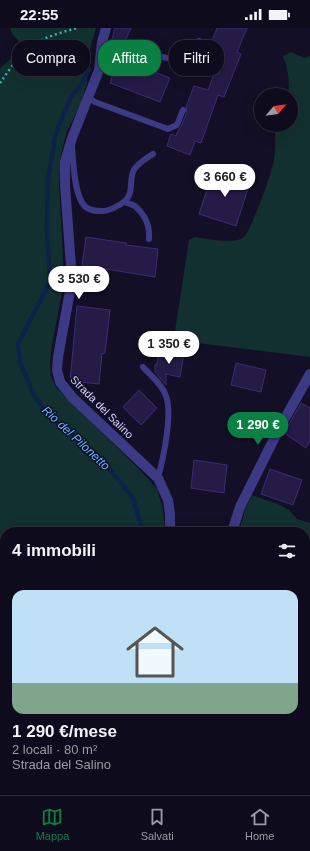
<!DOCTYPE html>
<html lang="it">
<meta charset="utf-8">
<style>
:root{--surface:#0e0b1c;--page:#171425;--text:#f1f3f6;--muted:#9b9ba3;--line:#2e2b3b;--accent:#0b8043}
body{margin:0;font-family:Helvetica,sans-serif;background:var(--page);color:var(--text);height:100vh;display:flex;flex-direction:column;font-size:15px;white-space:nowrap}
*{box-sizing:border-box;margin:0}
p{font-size:13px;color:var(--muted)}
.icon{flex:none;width:22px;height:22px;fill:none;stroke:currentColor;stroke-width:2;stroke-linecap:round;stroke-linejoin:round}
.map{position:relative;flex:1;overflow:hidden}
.details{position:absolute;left:0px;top:499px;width:310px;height:268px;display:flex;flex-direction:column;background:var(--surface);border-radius:16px 16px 0 0;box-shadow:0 4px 16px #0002,0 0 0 1px var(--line)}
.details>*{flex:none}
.banner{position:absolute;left:12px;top:12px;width:286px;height:36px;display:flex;gap:8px}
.needle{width:26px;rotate:62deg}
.buttons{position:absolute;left:254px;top:60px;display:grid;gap:8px}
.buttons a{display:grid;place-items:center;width:44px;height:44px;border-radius:50%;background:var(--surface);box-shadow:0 4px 16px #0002,0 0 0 1px var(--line);font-size:20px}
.price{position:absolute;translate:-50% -34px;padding:0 9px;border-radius:14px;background:#fff;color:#222;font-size:13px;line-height:26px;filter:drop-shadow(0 1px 2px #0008)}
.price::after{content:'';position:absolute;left:50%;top:24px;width:12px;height:9px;margin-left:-6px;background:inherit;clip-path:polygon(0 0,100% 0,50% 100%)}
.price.current{background:var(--accent);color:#fff}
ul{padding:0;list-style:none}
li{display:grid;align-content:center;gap:8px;height:212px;padding:0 12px}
li span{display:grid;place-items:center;height:124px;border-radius:12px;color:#555}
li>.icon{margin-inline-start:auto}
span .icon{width:72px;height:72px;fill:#fffc;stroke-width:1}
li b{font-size:17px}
h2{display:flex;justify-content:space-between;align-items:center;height:48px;padding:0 12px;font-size:17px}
.tag{padding:0 14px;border-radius:16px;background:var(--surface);box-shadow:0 4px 16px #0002,0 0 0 1px var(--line);font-size:14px;line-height:36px}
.tag.current{background:var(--accent);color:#fff}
.status{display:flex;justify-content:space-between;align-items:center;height:28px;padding:0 20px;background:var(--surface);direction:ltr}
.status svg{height:11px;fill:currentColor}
.menu{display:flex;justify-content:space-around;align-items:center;height:56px;border-top:1px solid var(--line);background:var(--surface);font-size:11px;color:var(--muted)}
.menu a{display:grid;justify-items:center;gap:2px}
.menu .current{color:var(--accent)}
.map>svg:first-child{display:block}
.green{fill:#12302f}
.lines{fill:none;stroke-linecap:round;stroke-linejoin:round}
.stream{stroke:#0c2248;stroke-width:4.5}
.building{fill:#241b47;stroke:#3b2d73}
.path{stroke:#2fb8b0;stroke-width:2.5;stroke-dasharray:2 3;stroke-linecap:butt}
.service{stroke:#3d3a85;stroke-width:6}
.minor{stroke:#3d3a85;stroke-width:10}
.labels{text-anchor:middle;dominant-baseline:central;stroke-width:3;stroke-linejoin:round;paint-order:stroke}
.street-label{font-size:11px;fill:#d9d4ff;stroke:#130f26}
.water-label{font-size:12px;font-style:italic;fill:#62b6ff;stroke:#130f26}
</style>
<div class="status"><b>22:55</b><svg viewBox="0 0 49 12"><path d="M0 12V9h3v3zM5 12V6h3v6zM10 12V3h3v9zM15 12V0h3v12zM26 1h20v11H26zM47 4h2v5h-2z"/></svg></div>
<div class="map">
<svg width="310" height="767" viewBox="0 0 310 767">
<rect width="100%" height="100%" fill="#130f26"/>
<g class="green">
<path d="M 10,0 L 96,0 L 86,35 L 87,55 L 80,78 L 67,103 L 61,126 L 59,156 L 64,248 L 63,259 L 52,317 L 50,333 L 51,349 L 56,359 L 138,440 L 157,461 L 163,481 L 165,504 L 5,504 L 5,762 L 305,762 L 305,629 L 310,628 L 310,767 L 0,767 L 0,40 L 23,20 C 20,12 12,9 10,0 Z"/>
<path d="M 291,24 L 304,30 L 310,28 L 310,329 L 181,313 L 175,309 L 175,303 L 189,212 L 195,209 C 206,211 233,216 243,210 C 251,204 273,142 274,131 C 276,120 275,108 275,97 L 291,97 L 291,67 L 288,67 C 290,54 288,40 283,28 Z"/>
<polygon points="252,467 278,476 289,482 297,491 310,495 310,553 305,552 305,504 239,504 245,482"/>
</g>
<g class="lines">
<g class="stream">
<polyline points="89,41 83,54 70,71 56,105 48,150 47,202 50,254 18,316 20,334 35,369 49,388 101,430 133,470 143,504"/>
<polyline points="305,718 310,725"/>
<polyline points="162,762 163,767"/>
<polyline points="307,767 310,754"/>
</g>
</g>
<g class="building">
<polygon points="115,0 131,0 126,11 121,15 113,13 112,11"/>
<polygon points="217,0 247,0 237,24 241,26 224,69 218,67 201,115 195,113 190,127 167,118 171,106 176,108 179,101 181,99 187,84 186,79 194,58 208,62 218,36 205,31"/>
<polygon points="119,30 170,50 160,74 110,55"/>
<polygon points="213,143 250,154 236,198 199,186"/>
<polygon points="86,209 126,215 126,217 158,221 155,249 82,237"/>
<polygon points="77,278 110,282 105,325 102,326 99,356 70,353"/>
<polygon points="159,322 184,326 180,349 166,346 166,357 155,344 155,337 157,336"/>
<polygon points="236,335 266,342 261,364 231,357"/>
<polygon points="139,362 157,380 141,397 123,379"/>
<polygon points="301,375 310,380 310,413 306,420 284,405"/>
<polygon points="194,432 227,437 224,465 191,460"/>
<polygon points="270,441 302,452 293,477 261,466"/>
</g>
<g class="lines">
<path class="path" d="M 0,55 C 10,41 21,23 36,15 C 48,8 63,4 77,0"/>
<g class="service">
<polyline points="102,14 133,23 182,33 192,27 199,13"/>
<polyline points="89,70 95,74 168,101 177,97 183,82"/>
<path d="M 72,118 C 73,132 74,172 87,180 C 91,183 97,183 102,183 C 109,183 119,178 125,173 C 134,164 129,155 133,144 C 135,137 147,130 153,126"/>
<path d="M 124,174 C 128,175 133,176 136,179 C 146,188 150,199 149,211"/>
<path d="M 143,339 C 151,348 162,356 166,368 C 173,386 163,431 158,450"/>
</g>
<g class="minor">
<polyline points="106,0 102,14 99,42 72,110 65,134 65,157 72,252 58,329 57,342 60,354 73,370 158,450 168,472 170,486 170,504"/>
<polyline points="232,504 240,479 280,399 310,346"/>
</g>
</g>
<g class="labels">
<g class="street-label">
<text transform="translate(102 379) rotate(45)">Strada del Salino</text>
</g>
<g class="water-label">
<text transform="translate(76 410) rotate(43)">Rio del Pilonetto</text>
</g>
</g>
</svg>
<div class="buttons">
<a><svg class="needle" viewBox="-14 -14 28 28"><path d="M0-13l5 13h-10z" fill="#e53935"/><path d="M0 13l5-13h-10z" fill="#9b9ba3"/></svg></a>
</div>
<b class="price" style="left:225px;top:170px">3 660 €</b>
<b class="price" style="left:79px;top:272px">3 530 €</b>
<b class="price" style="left:169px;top:337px">1 350 €</b>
<b class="price current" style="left:258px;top:418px">1 290 €</b>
<div class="banner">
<a class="tag">Compra</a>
<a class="tag current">Affitta</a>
<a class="tag">Filtri</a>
</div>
<section class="details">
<h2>4 immobili<svg class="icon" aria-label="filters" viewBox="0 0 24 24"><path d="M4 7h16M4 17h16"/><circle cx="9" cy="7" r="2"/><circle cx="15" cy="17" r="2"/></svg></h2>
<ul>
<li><span style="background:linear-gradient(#bfe0f5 75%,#7fa58c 0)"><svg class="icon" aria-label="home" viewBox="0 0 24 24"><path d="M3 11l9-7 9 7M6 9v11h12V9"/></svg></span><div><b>1 290 €/mese</b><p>2 locali · 80 m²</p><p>Strada del Salino</p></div></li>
</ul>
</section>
</div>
<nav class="menu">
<a class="current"><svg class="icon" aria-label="map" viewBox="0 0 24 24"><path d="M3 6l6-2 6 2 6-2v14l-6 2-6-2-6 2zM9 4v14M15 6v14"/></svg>Mappa</a>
<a><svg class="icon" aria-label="saved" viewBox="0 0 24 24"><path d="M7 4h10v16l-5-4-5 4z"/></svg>Salvati</a>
<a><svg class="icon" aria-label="home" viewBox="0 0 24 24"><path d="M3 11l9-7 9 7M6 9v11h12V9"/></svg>Home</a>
</nav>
